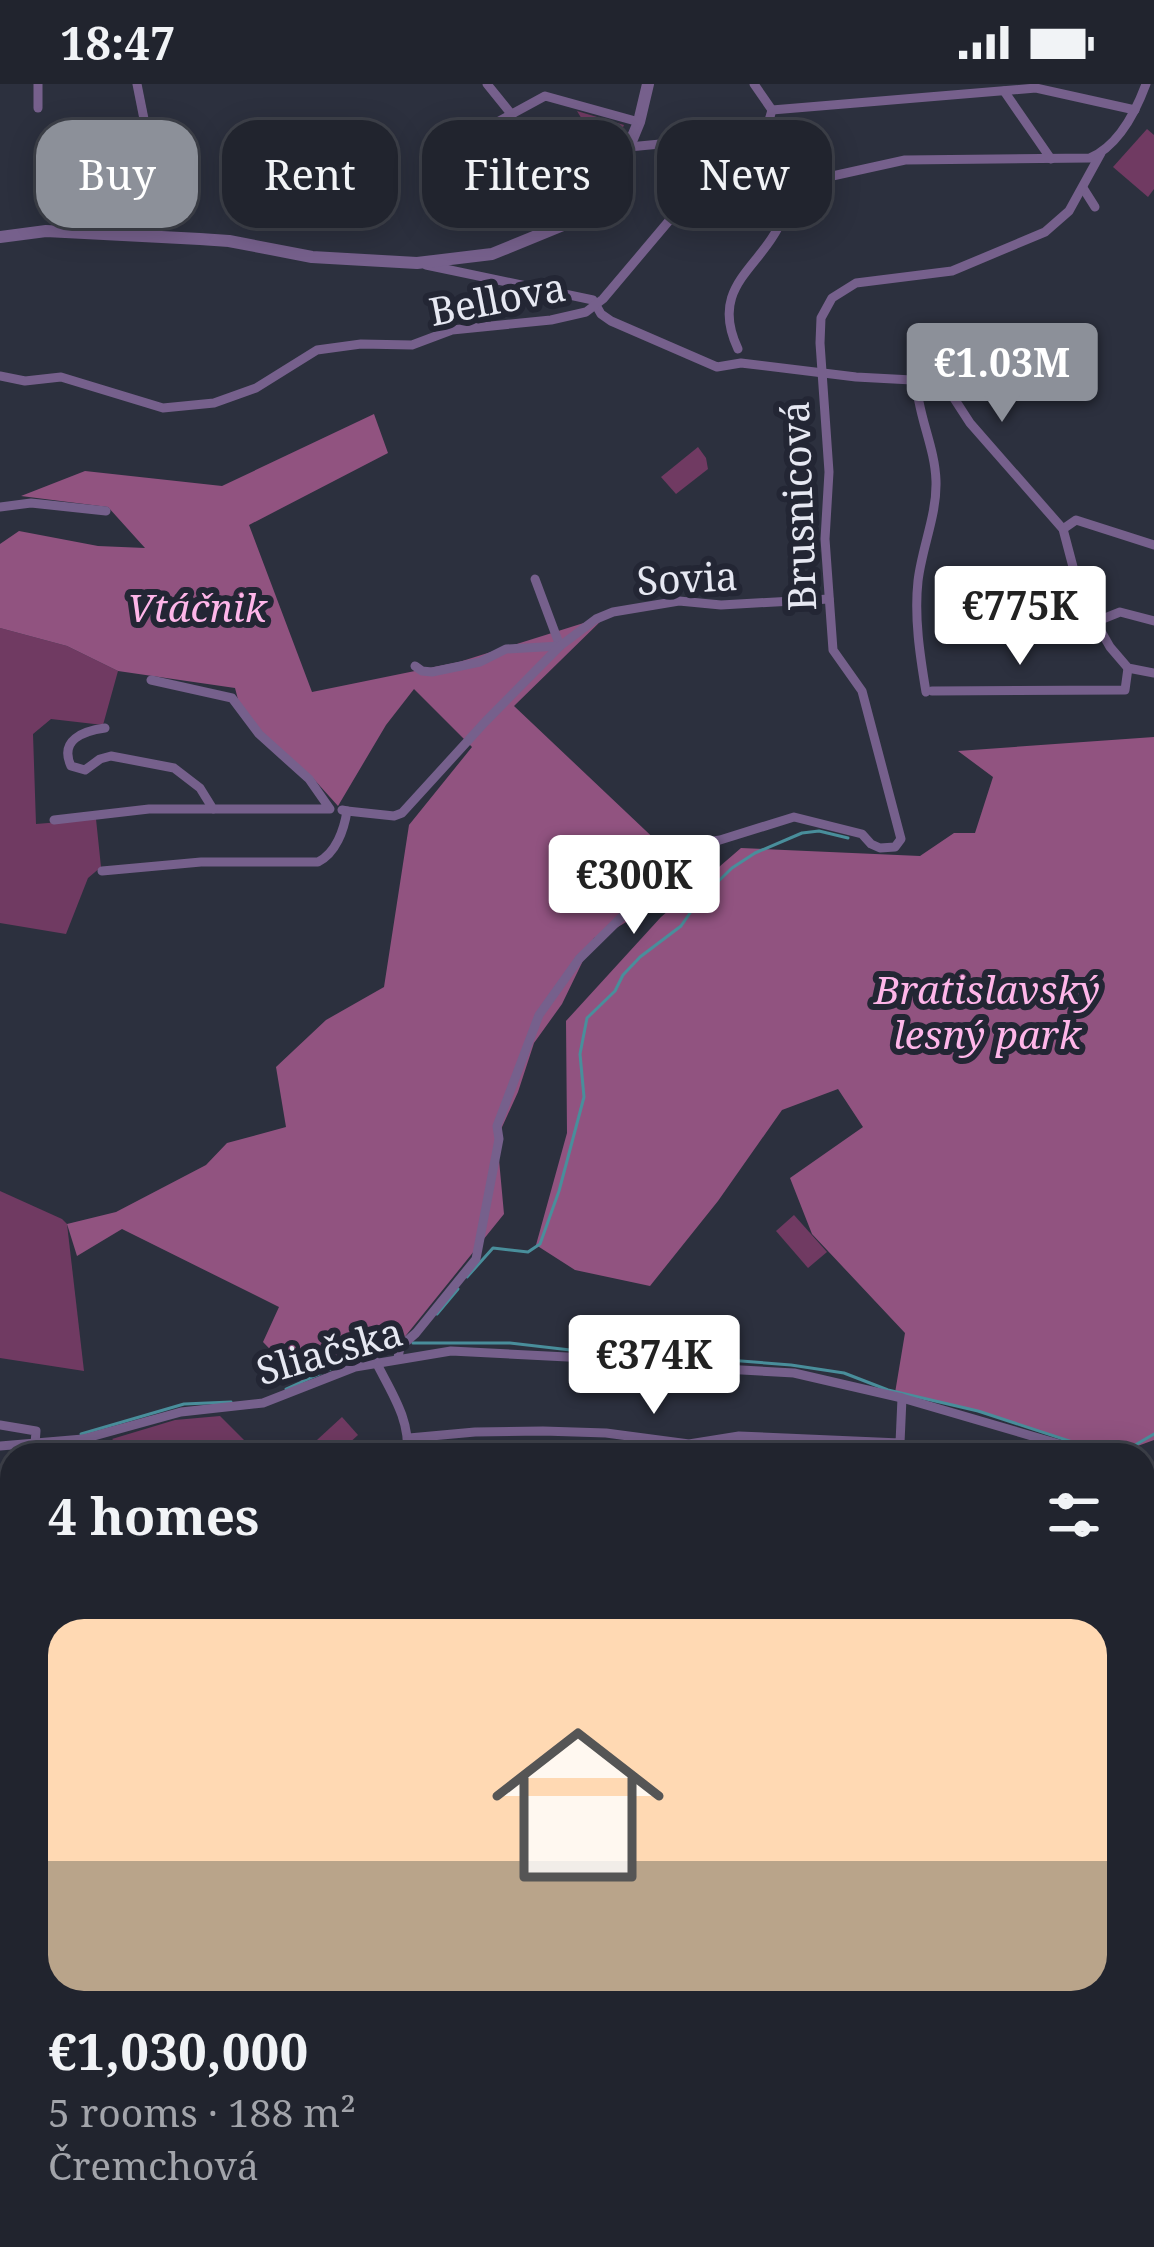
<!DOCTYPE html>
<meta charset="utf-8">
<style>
:root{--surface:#21242e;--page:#292c36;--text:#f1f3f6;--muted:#a2a4aa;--line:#3e414a;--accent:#8c9099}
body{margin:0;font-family:"Noto Serif",serif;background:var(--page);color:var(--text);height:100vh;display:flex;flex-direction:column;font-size:45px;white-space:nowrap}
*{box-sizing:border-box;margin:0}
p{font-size:39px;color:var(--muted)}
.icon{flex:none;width:66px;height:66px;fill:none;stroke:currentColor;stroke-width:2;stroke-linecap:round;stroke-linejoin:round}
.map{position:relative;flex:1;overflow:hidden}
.panel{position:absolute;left:0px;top:1359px;width:1155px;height:804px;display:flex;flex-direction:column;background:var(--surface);border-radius:36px 36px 0 0;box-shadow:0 6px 30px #0003,0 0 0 3px var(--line)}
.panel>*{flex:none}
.guide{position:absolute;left:36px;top:36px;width:1083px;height:108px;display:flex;gap:24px}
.price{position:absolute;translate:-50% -102px;padding:0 27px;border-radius:12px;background:#fff;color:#222;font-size:39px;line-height:78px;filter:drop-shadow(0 3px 6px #0008)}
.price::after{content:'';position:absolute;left:50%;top:72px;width:36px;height:27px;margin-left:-18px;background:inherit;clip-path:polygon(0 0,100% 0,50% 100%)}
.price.selected{background:var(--accent);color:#fff}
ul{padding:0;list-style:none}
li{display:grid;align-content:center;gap:24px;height:636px;padding:0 48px}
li+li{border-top:3px solid var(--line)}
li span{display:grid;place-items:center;height:372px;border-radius:36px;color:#555}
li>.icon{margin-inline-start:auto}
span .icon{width:216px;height:216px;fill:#fffc;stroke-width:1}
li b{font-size:51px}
h2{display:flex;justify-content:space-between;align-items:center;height:144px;padding:0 48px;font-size:51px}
.chip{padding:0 42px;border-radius:36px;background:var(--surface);box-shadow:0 6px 30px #0003,0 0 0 3px var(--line);font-size:42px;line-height:108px}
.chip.selected{background:var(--accent);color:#fff}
.status{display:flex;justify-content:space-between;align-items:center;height:84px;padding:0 60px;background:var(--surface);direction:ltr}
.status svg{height:33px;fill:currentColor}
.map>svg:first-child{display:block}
.green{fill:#703a62}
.forest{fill:#915380}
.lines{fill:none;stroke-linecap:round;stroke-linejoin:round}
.stream{stroke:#498e9b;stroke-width:3}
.minor{stroke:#76608c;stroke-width:9}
.tertiary{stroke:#76608c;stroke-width:12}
.rail-casing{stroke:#b6b8c3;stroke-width:8}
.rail{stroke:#232634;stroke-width:3;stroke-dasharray:9;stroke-linecap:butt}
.labels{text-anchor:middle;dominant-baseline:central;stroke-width:12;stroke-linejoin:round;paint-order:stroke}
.street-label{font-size:39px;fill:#e6e8f2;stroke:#232634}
.park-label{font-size:39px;font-style:italic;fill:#feb6e9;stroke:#232634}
</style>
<div class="status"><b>18:47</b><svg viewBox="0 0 49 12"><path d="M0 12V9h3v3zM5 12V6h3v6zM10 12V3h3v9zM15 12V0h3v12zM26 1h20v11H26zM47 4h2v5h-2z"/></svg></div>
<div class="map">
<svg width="1154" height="2163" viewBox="0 0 1154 2163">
<rect width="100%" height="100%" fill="#2c303e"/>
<g class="green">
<polygon points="577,27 624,41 608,78"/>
<polygon points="1147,45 1154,51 1154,105 1148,113 1113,83"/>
<polygon points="698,363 706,374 708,385 676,410 661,393"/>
<polygon points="0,544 67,562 118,587 103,641 51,635 33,650 36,740 96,735 101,783 88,794 66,850 0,839"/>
<polygon points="0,1107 62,1135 67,1140 84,1287 0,1274"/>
<polygon points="794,1131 827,1168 808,1184 776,1147"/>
<polygon points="220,1332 259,1371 131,1371 112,1355 175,1336"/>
<polygon points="342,1333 358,1351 336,1371 309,1371 305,1367"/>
<polygon points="1143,1637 1154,1640 1154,2005 1143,2012"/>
<polygon points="0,1808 12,1816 12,1958 0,1942"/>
<polygon points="0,2006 12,2023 12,2151 102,2151 110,2163 0,2163"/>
<polygon points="154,2151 237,2151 240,2163 162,2163"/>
</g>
<g class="forest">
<path d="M 374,330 L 388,369 L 249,441 L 312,608 L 459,578 L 606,532 L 514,622 L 682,781 C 659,815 634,839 594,854 L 562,920 L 534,959 L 518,1008 L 497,1054 L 504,1130 L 395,1265 L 333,1284 L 302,1298 L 263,1258 L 279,1223 L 122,1145 L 77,1172 L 67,1140 L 116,1128 L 206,1081 L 227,1059 L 286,1043 L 276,983 L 326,936 L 384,903 L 409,741 L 472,663 L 414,605 L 386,641 L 338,722 L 311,692 L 273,660 L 240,623 L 235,604 L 118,587 L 67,562 L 0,544 L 0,460 L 19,447 L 98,462 L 145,464 L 108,423 L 21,412 L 85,387 L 222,402 Z"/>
<polygon points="1154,653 1154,1356 1113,1371 978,1327 895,1309 905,1249 812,1150 790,1094 863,1043 838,1005 782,1026 718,1117 650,1202 575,1186 536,1161 567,1049 566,937 661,833 741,764 920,772 954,749 975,749 993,693 958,667"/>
<polygon points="1154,1975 1154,2163 1025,2163 1024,2151 1143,2151 1143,1980"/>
<polygon points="237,2151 345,2151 349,2163 240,2163"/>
<polygon points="554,2151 651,2151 650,2163 553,2163"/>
</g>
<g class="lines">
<g class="stream">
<polyline points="467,1193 493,1164 528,1168 540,1160 559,1107 584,1013 580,970 587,934 615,907 623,891 640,873 681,842 699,816 732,784 755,769 802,749 819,747 848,754"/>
<polyline points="437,1230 458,1205"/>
<polyline points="413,1259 510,1259 605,1270 658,1282 728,1276 791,1281 844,1289 888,1306 978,1327 1112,1371"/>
<polyline points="286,1305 335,1283 374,1273"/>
<polyline points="81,1350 184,1320 231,1318"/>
<polyline points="1118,1371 1154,1350"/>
<polyline points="0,1919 12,1936"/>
</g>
<g class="minor">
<polyline points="38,0 38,24"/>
<polyline points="137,0 144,35"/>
<polyline points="487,0 512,31"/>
<polyline points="754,0 772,26"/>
<polyline points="1004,7 1051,75"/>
<polyline points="629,63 765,50 772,26 1036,4 1135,26"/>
<polyline points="1083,104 1095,123"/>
<polyline points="444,107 444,75 457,60 545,12 639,38"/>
<polyline points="426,181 593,216 601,230 611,237 717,283 741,279 856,293 931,297 946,302 970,339 1063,445 1077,498 1090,528 1110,563 1128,584 1154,589"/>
<path d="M 738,265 C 707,199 765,184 784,130 C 787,121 786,111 787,102"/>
<path d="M 0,292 L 25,297 L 61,293 L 163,324 L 214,319 L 256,304 L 317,266 L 361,260 L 412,261 L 452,246 L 551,236 L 586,228 L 603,215 L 684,119 L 714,101 L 752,98 L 787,102 L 905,76 L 1090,74 C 1118,62 1136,27 1146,0"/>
<path d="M 916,297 C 918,332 935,363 936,397 C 937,431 922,463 918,497 C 914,533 920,572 926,608"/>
<polyline points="0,423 31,419 106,427"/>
<polyline points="1063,445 1076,436 1154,461"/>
<polyline points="535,495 560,562"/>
<polyline points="1095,538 1120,528 1154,537"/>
<polyline points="415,582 422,587 432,588 480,578 506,565 560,562"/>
<polyline points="932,607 1125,606 1128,584"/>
<path d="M 105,644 C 83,647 59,656 71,682 L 85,686 L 100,675 L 111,672 L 174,684 L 200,704 L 213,725 L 330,725 L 309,695 L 259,650 L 232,614 L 151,596"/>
<polyline points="347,727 394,732 402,729 485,638 560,562 596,535 613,528 679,517 721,521 829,515"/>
<polyline points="54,736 149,725 213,725"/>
<path d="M 102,787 L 201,778 L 318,778 C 336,769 344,746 347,727 L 342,726"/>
<polyline points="398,1274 400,1263 416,1249 476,1175 499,1055 497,1042 539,931 579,875 639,816 688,761 720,756 794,733 862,750 871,760 880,764 895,763 901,755 862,607 833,566 825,455 829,388 820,259 821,234 832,214 856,199 952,187 1045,148 1069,127 1101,69"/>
<path d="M 376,1278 C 391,1308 411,1336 407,1371"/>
<polyline points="0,1341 36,1347 35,1360"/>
<polyline points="409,1354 475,1348 543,1347 606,1349 689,1360 739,1352 900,1359 902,1314"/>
<polyline points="0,1362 83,1355 181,1328 263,1319 355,1283 451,1267 587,1274 643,1288 662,1289 724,1285 794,1289 902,1314 1097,1371"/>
<polyline points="1143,1381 1154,1387"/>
<polyline points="1143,1419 1154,1431"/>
<polyline points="0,1427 12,1432"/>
<polyline points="1143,1549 1154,1552"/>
<polyline points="0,1617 12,1593"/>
<polyline points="1143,1631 1154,1635"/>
<polyline points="0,1663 12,1669"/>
<polyline points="1143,1701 1154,1707"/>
<polyline points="0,1787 12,1779"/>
<polyline points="1143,1852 1154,1845"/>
</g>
<polyline class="tertiary" points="0,153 46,147 200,155 229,157 312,173 417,179 492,170 568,139 611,106 639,38 648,0"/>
<g class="rail-casing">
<g id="rail">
<polyline points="0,1829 12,1838"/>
<polyline points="0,1950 12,1966"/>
<polyline points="0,1978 12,1994"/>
<polyline points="126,2151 135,2163"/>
<polyline points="263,2151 266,2163"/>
</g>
</g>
<use href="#rail" class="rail"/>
</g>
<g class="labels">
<g class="street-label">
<text transform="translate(497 214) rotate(-11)">Bellova</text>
<text transform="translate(797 422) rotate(-92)">Brusnicová</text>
<text transform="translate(687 493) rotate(-3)">Sovia</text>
<text transform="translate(329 1266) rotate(-16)">Sliačska</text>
</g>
<g class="park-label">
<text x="197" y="522">Vtáčnik</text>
<text x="987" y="904">Bratislavský<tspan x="987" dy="45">lesný park</tspan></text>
</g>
</g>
</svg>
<b class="price selected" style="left:1002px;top:341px">€1.03M</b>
<b class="price" style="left:1020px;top:584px">€775K</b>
<b class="price" style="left:634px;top:853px">€300K</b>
<b class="price" style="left:654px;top:1333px">€374K</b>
<div class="guide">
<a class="chip selected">Buy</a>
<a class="chip">Rent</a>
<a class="chip">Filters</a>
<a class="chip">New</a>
</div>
<section class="panel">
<h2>4 homes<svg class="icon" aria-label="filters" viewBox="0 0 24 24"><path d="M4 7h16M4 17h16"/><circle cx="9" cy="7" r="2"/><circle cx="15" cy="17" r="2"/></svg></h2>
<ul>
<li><span style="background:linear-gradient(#ffd9b3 65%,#b9a48a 0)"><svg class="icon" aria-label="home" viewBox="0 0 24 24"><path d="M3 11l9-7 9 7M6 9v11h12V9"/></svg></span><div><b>€1,030,000</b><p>5 rooms · 188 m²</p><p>Čremchová</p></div></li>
</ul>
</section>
</div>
